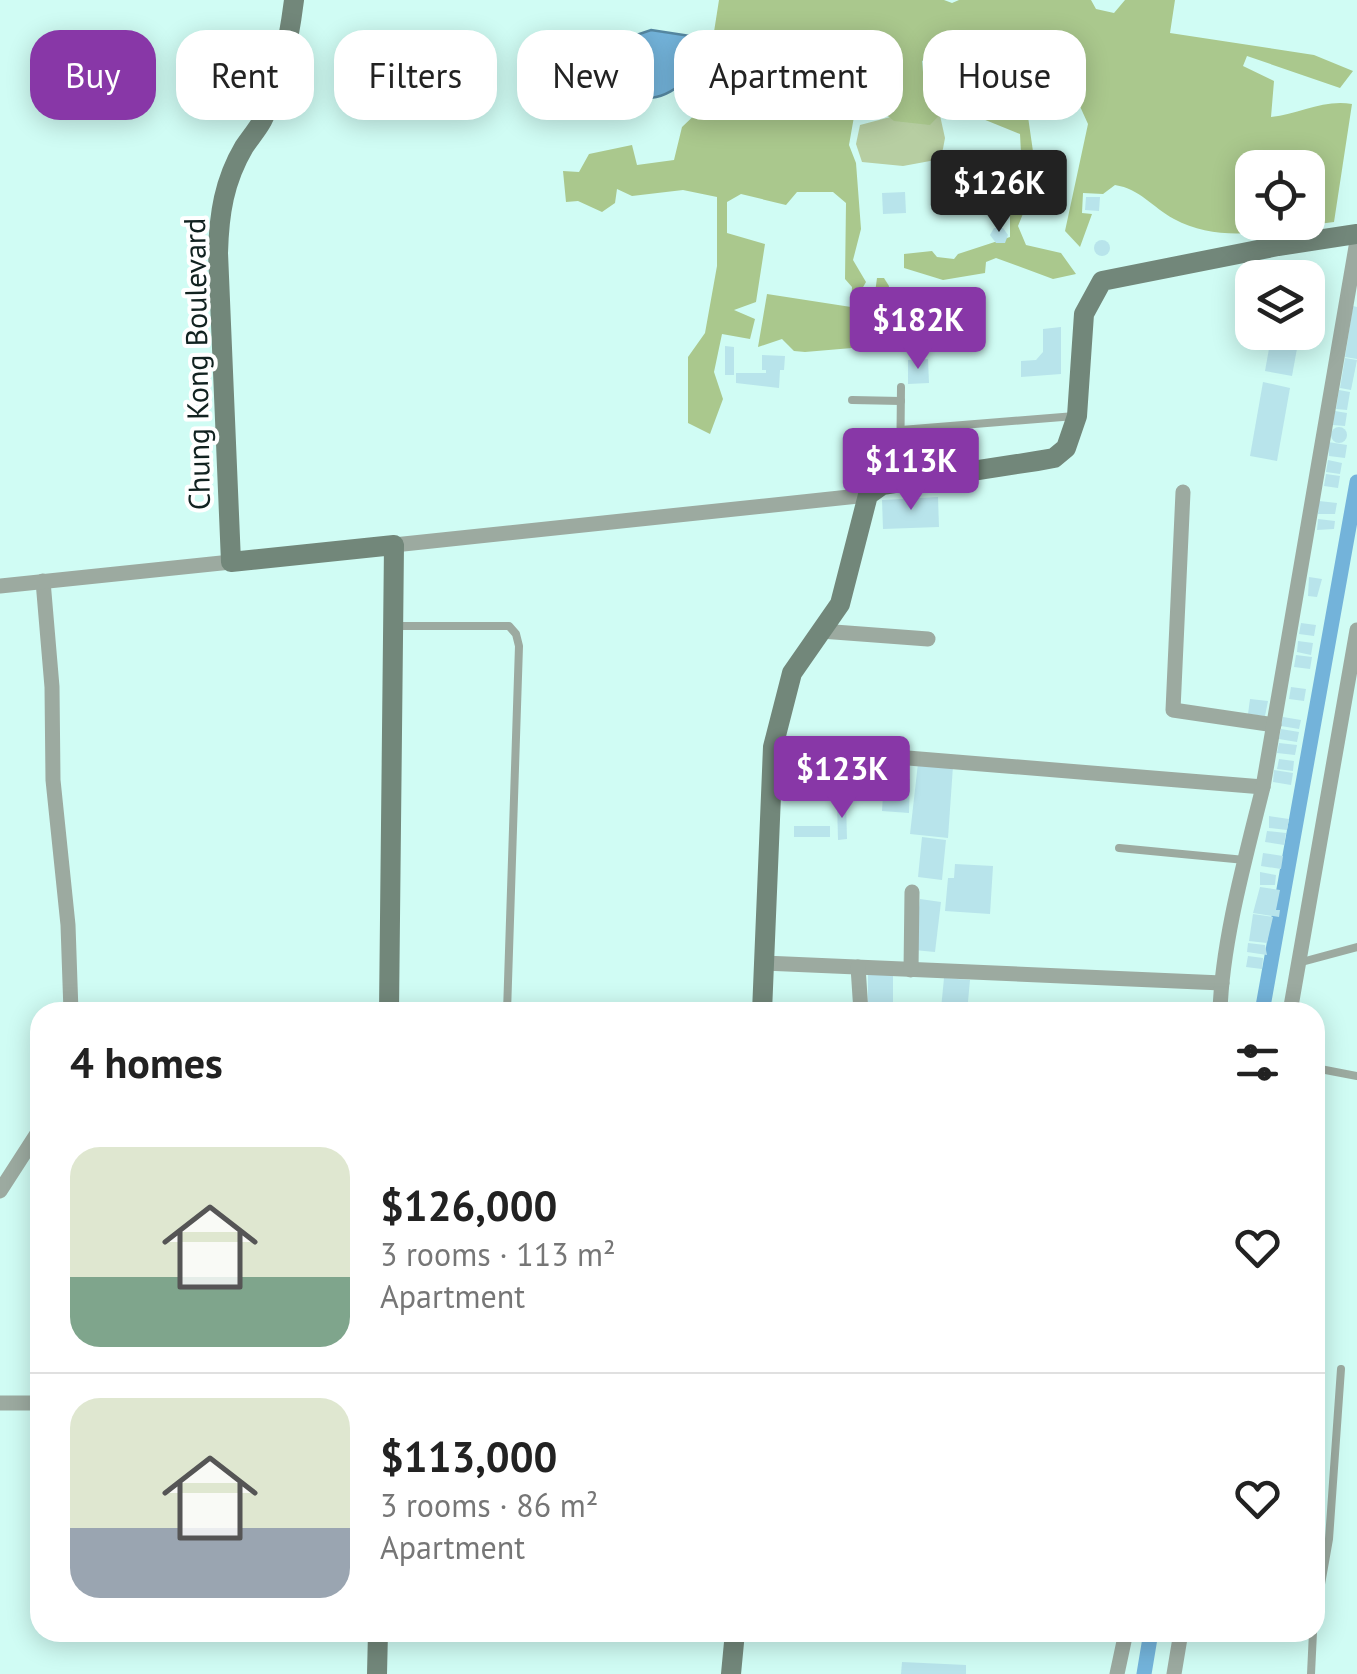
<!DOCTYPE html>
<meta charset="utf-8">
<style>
:root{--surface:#fff;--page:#f6f6f6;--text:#222;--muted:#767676;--line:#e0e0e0;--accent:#8837a7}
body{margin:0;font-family:"PT Sans",sans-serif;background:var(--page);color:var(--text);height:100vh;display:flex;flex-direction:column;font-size:38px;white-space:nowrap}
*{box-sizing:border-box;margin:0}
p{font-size:32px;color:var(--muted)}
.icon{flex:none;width:55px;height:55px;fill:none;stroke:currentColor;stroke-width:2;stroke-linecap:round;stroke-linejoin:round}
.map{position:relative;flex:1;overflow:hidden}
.panel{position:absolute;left:30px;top:1002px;width:1295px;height:640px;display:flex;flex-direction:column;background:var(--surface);border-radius:30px;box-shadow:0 5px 25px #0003}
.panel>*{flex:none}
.top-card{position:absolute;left:30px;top:30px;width:1298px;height:90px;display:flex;gap:20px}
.fabs{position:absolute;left:1235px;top:150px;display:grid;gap:20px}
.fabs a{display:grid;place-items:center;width:90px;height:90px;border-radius:20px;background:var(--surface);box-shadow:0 5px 25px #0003;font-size:50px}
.price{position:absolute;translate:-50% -85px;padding:0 22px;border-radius:10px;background:var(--accent);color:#fff;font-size:32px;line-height:65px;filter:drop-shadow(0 2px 5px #0008)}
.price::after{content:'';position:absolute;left:50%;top:60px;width:30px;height:22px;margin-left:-15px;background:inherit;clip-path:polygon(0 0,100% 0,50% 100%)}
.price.selected{background:#222;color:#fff}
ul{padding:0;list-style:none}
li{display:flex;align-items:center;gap:30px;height:250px;padding:0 40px}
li+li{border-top:2px solid var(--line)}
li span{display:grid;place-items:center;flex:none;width:280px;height:200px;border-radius:30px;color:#555}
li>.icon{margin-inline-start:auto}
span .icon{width:120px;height:120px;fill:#fffc;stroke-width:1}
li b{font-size:42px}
h2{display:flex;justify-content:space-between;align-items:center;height:120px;padding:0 40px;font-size:42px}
.chip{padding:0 35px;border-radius:30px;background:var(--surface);box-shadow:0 5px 25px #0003;font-size:35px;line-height:90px}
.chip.selected{background:var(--accent);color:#fff}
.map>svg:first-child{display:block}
.green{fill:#b7cea2}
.forest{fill:#aac88d;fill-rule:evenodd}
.water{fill:#73b3da;stroke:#5688a2;stroke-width:2.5}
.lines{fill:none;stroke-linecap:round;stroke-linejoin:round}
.canal{stroke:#73b3da;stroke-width:15}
.building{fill:#b8e4eb}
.lane{stroke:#9caaa0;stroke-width:8}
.street{stroke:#9caaa0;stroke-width:15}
.secondary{stroke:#72877a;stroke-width:20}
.labels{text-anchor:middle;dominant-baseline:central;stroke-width:8;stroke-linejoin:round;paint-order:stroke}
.street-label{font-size:30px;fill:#112220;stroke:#fff}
</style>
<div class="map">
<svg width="1357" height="1674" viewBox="0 0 1357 1674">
<rect width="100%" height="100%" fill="#d0fcf4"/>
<g class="green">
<polygon points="986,49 1015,66 1009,82 994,96 971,93 952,100 929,90 937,66"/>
<polygon points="939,111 945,138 941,159 903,166 862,162 856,144 860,125 898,115"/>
</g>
<path class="forest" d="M 719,0 L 944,0 L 952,3 L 959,0 L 1091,0 L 1096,9 L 1114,13 L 1125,0 L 1175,0 L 1170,33 L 1314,55 L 1353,71 L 1340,88 L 1247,56 L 1243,66 L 1274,81 L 1271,117 C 1299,114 1324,99 1352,104 L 1334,222 C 1282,228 1223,246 1174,219 C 1152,207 1140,189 1115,185 L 1103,194 L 1083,193 L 1082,213 L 1092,214 L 1080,247 L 1065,231 L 1088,124 L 1063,69 L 1026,103 L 1037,179 L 1018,226 L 1026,245 L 1061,253 L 1076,274 L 1053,279 L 996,258 L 986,262 L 985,273 L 943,280 L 904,268 L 904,254 L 932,251 L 937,257 L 954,259 L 958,254 L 1010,237 L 1010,214 L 1015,190 L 947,173 L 948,168 L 998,167 L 1021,153 L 1020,134 L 973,115 L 980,88 L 1017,88 L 1021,68 L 994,41 L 957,40 L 922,61 L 925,94 L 950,104 L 930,125 L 894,121 L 874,105 L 855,111 L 849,145 L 856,163 L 861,229 L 853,260 L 866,282 L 859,294 L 862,313 L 872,315 L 877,278 L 884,278 L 889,286 L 884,352 L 867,349 L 866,336 L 856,333 L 852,348 L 805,352 L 794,351 L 782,339 L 758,347 L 767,294 L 851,307 L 852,287 L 845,279 L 846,203 L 833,192 L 797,192 L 786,205 L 741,194 L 727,202 L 727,233 L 765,244 L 756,302 L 734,310 L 755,319 L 750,339 L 722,334 L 714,372 L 723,399 L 710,434 L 688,423 L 688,357 L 705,333 L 717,266 L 717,197 L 683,190 L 632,196 L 617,189 L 615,203 L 602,212 L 578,201 L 566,202 L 563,171 L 579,172 L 589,154 L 632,145 L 637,165 L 674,160 L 682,127 L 702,108 ZM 1252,168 L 1308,168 L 1308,222 L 1252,222 Z"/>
<path class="water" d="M 651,30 L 697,37 L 695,74 C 655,106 648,102 603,84 L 607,45 Z"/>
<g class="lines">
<g class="canal">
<polyline points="1262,1012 1357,482"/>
<polyline points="1144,1674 1151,1632"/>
</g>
</g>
<g class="building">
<polygon points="905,192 906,213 883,214 882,193"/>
<polygon points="1086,197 1100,197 1099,211 1085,210"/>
<polygon points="994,228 1003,228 1008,235 1005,243 996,243 990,235"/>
<circle cx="1102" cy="248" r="8"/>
<polygon points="1353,306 1357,307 1357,359 1345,357"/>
<polygon points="1061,327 1061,374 1021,377 1021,361 1036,360 1043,352 1043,329"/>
<polygon points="1272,332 1300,332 1292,376 1265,371"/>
<polygon points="725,346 734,347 734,375 725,375"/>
<polygon points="762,355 785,356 784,370 780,370 779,388 736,383 736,373 766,373 766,370 762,370"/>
<polygon points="1345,358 1357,360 1351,390 1340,388"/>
<polygon points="928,359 929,383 908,384 908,360"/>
<polygon points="1263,382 1290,388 1277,461 1250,456"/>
<polygon points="1339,390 1350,392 1347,410 1336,409"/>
<polygon points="1335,411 1347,413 1345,426 1333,425"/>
<circle cx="1339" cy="435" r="8"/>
<polygon points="1328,442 1347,445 1345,458 1329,456"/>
<polygon points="1328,460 1342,463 1340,474 1326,472"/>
<polygon points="1326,474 1340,476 1338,488 1324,486"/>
<polygon points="938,497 939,527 883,529 882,500"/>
<polygon points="1319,501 1337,503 1335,514 1318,514"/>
<polygon points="1318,519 1335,521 1334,529 1317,530"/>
<polygon points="1309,577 1322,579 1317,597 1308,596"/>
<polygon points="1301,623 1316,625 1314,636 1299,634"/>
<polygon points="1298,641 1313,643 1311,655 1297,652"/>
<polygon points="1296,655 1312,657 1310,669 1294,667"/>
<polygon points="1291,687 1306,689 1304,701 1289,699"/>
<polygon points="1250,699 1268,701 1265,716 1248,714"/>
<polygon points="1283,717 1301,720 1299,729 1281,726"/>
<polygon points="1281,729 1299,732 1297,742 1279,739"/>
<polygon points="1279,743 1297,745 1295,755 1277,753"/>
<polygon points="1279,759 1294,761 1293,771 1277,769"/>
<polygon points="918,763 953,766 948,838 910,834"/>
<polygon points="1274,770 1293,773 1291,785 1273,782"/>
<polygon points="799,776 849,781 848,799 826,798 827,791 798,790"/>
<polygon points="884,778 910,779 909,813 882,811"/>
<polygon points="837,802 846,802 847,839 838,840"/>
<polygon points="1269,816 1289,819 1287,830 1269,828"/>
<rect x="794" y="826" width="36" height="11"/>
<polygon points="1267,831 1286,833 1284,845 1265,842"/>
<polygon points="922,837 946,840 942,880 918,877"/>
<polygon points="1263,853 1283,856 1281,869 1261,866"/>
<polygon points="955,864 993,866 990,914 945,911 948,878 954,878"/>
<polygon points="1260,872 1276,875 1275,885 1260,885"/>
<polygon points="1260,887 1280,890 1276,910 1280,910 1279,917 1253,913"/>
<polygon points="920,899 941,902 935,952 914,950"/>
<polygon points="1253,914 1273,917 1267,943 1249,941"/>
<polygon points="1248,943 1265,945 1267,955 1247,952"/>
<polygon points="1248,956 1263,958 1262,969 1246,967"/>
<polygon points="868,974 893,974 893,1007 868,1008"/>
<polygon points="944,978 970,980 967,1012 941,1009"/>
<polygon points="902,1662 966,1665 966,1674 901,1674"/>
</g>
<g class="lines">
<g class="lane">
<polyline points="852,400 901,401"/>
<polyline points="901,430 1075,416"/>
<polyline points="900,481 901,387"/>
<polyline points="393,626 509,626 516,634 519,646 507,1012"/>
<polyline points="1119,848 1245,860"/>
<polyline points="1298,963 1357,947"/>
<polyline points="1315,1068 1357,1076"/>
<polyline points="36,1403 40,1373"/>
<polyline points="1315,1618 1329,1539 1341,1369"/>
<polyline points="1311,1674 1313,1632"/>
</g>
<g class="street">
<polyline points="1183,492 1173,710 1274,725"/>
<polyline points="394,545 868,495"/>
<polyline points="43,581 52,687 53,780 68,925 71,1012"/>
<polyline points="0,586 231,562"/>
<polyline points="821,631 928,639"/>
<polyline points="773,747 1263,787"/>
<polyline points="764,963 1222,983"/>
<polyline points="858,967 861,1012"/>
<polyline points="911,970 912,892"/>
<path d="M 1220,1012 C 1222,941 1246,856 1263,787 L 1357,241"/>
<polyline points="1290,1012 1357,630"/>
<polyline points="0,1191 40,1129"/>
<polyline points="0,1403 40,1403"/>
<polyline points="1117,1674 1126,1632"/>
<polyline points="1174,1674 1181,1632"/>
</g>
<g class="secondary">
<path d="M 294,0 C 289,40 281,84 262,121 C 257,130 250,138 244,147 C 224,181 219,214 218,253 L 231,562 L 394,545 L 389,1012"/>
<polyline points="762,1012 773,747 792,673 840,604 868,495 882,485 1037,461 1054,458 1066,448 1077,416 1084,314 1102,281 1278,246 1357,234"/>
<polyline points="377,1674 378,1632"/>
<polyline points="731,1674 735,1632"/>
</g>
</g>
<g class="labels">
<g class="street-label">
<text transform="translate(196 364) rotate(-91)">Chung Kong Boulevard</text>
</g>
</g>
</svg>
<div class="fabs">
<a><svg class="icon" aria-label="locate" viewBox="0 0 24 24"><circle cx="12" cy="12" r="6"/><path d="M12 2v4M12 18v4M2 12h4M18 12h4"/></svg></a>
<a><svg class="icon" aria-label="layers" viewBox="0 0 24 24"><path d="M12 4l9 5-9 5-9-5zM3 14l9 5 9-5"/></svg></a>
</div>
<b class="price selected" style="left:999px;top:235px">$126K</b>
<b class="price" style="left:918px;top:372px">$182K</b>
<b class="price" style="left:911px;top:513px">$113K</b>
<b class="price" style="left:842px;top:821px">$123K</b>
<div class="top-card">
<a class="chip selected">Buy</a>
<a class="chip">Rent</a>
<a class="chip">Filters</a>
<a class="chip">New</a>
<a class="chip">Apartment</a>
<a class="chip">House</a>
</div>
<section class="panel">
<h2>4 homes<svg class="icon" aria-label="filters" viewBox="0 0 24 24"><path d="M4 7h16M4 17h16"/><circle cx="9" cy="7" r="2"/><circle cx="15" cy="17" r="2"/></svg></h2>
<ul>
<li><span style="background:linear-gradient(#dfe7d0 65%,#7fa58c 0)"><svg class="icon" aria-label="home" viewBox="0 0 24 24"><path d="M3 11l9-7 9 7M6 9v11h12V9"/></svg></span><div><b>$126,000</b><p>3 rooms · 113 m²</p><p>Apartment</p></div><svg class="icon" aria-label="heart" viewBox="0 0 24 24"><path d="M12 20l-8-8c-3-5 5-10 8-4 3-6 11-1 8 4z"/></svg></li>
<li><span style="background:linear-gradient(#dfe7d0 65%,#9aa5b1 0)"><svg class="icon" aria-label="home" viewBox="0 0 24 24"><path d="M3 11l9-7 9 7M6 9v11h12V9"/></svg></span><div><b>$113,000</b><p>3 rooms · 86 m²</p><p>Apartment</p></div><svg class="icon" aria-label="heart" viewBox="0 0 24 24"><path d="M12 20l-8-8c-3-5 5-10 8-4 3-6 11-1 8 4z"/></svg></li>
</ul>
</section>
</div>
